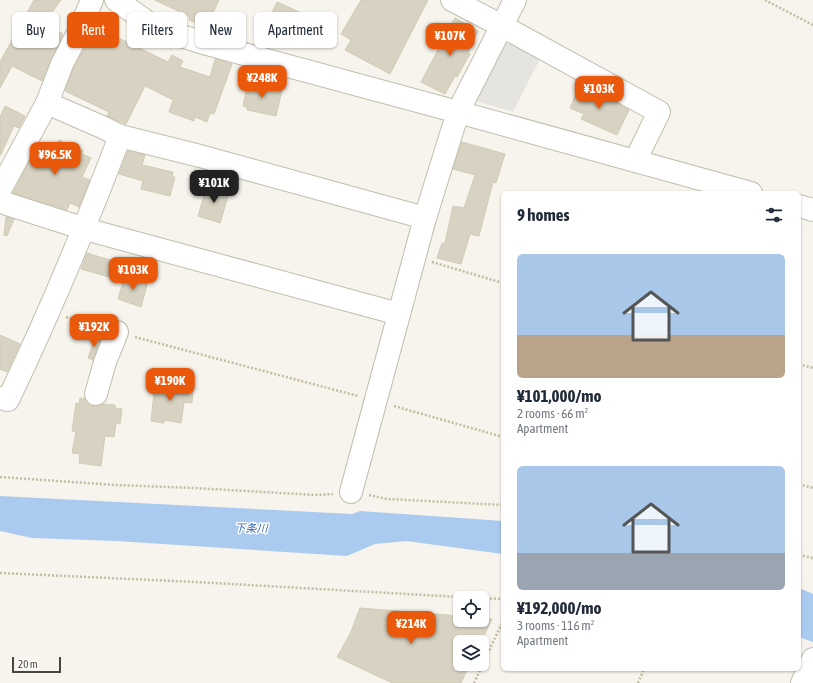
<!DOCTYPE html>
<meta charset="utf-8">
<style>
:root{--surface:#fff;--page:#f2f2f3;--text:#1f2937;--muted:#747a83;--accent:#ea580c}
body{margin:0;font-family:"Asap Condensed","Noto Sans JP",sans-serif;background:var(--page);color:var(--text);height:100vh;display:flex;flex-direction:column;font-size:15px;white-space:nowrap}
*{box-sizing:border-box;margin:0}
p{font-size:13px;color:var(--muted)}
.icon{flex:none;width:22px;height:22px;fill:none;stroke:currentColor;stroke-width:2;stroke-linecap:round;stroke-linejoin:round}
.map{position:relative;flex:1;overflow:hidden}
.drawer{position:absolute;left:501px;top:191px;width:300px;height:480px;display:flex;flex-direction:column;background:var(--surface);border-radius:6px;box-shadow:0 1px 3px #0004}
.drawer>*{flex:none}
.guide{position:absolute;left:12px;top:12px;width:380px;height:36px;display:flex;gap:8px}
.controls{position:absolute;left:453px;top:591px;display:grid;gap:8px}
.controls a{display:grid;place-items:center;width:36px;height:36px;border-radius:6px;background:var(--surface);box-shadow:0 1px 3px #0004;font-size:20px}
.scale{position:absolute;left:12px;bottom:10px;width:49px;box-sizing:border-box;padding-left:4px;border:2px solid #4a4639;border-top:0;font-size:11px;line-height:14px;white-space:nowrap;color:#4a4639;-webkit-text-stroke:3px #fff;paint-order:stroke}
.price{position:absolute;translate:-50% -34px;padding:0 9px;border-radius:8px;background:var(--accent);color:#fff;font-size:13px;line-height:26px;filter:drop-shadow(0 1px 2px #0008)}
.price::after{content:'';position:absolute;left:50%;top:24px;width:12px;height:9px;margin-left:-6px;background:inherit;clip-path:polygon(0 0,100% 0,50% 100%)}
.price.on{background:#222;color:#fff}
ul{padding:0;list-style:none}
li{display:grid;align-content:center;gap:8px;height:212px;padding:0 16px}
li span{display:grid;place-items:center;height:124px;border-radius:6px;color:#555}
li>.icon{margin-inline-start:auto}
span .icon{width:72px;height:72px;fill:#fffc;stroke-width:1}
li b{font-size:17px}
h2{display:flex;justify-content:space-between;align-items:center;height:48px;padding:0 16px;font-size:17px}
.tag{padding:0 14px;border-radius:6px;background:var(--surface);box-shadow:0 1px 3px #0004;font-size:14px;line-height:36px}
.tag.on{background:var(--accent);color:#fff}
.map>svg:first-child{display:block}
.parking{fill:#e5e4e0}
.water{fill:#abcaf0}
.building{fill:#d7d2c1;stroke:#d2cbb5}
.lines{fill:none;stroke-linecap:round;stroke-linejoin:round}
.minor-casing{stroke:#c1beae;stroke-width:24}
.path{stroke:#c3bca0;stroke-width:2.5;stroke-dasharray:2 2;stroke-linecap:butt}
.minor{stroke:#fff;stroke-width:22}
.labels{text-anchor:middle;dominant-baseline:central;stroke-width:3;stroke-linejoin:round;paint-order:stroke}
.water-label{font-size:11px;font-style:italic;fill:#336cb6;stroke:#fff}
</style>
<div class="map">
<svg width="813" height="683" viewBox="0 0 813 683">
<rect width="100%" height="100%" fill="#f6f4ec"/>
<polygon class="parking" points="503,38 541,57 513,112 472,100"/>
<g class="water">
<polygon points="0,496 352,514 360,511 503,521 503,554 406,541 375,544 347,556 116,541 32,538 0,531"/>
<polygon points="799,588 813,594 813,642 799,637"/>
</g>
<g class="building">
<polygon points="34,0 61,0 44,24 63,34 42,81 12,66 0,88 0,62"/>
<polygon points="155,0 219,0 206,28 189,20 190,17"/>
<polygon points="361,0 428,0 390,74 345,50 351,40 341,34"/>
<polygon points="277,2 313,18 316,13 332,22 324,37 322,35 317,43 299,33 297,36 287,29 277,48 258,41"/>
<polygon points="455,18 478,31 468,53 470,54 457,77 455,76 445,94 421,82"/>
<polygon points="96,27 168,62 172,55 183,61 180,67 210,77 215,59 232,64 214,114 210,113 207,122 195,117 194,121 169,112 173,100 145,86 126,124 107,116 109,112 65,91 73,69"/>
<polygon points="248,82 282,90 276,116 247,110 247,107 243,106"/>
<polygon points="581,83 629,110 617,135 581,119 584,114 570,108"/>
<polygon points="5,106 25,116 19,128 14,126 0,156 0,117"/>
<polygon points="59,140 83,151 82,154 91,158 82,177 90,180 79,207 70,203 67,210 13,193 38,145 53,152"/>
<polygon points="462,142 505,154 496,183 493,182 479,236 470,234 461,264 437,258 442,243 445,243 453,206 464,208 475,175 453,169"/>
<polygon points="128,151 145,155 142,165 173,172 172,177 175,177 170,196 141,189 143,181 119,174"/>
<polygon points="207,186 229,193 220,223 198,216"/>
<polygon points="6,217 14,219 7,236 4,235"/>
<polygon points="87,253 113,261 109,277 81,269"/>
<polygon points="125,275 148,281 141,307 118,299"/>
<polygon points="0,335 20,344 7,372 0,369"/>
<polygon points="96,336 101,338 93,360 88,358"/>
<polygon points="164,380 178,381 178,387 193,389 192,403 184,402 181,423 165,420 164,423 151,421 155,384 164,385"/>
<polygon points="80,398 85,399 87,403 93,406 104,404 115,405 115,408 122,409 120,424 116,423 114,437 105,436 101,466 79,463 80,454 72,453 76,432 72,431 76,403 79,404"/>
<polygon points="360,608 460,616 460,620 492,619 481,642 460,642 460,664 470,664 461,683 392,683 337,657 350,634"/>
</g>
<g class="lines">
<g class="minor-casing">
<g id="minor">
<polyline points="116,0 150,24 162,30 207,44 458,112 751,193"/>
<polyline points="452,0 502,26 659,112 635,161"/>
<polyline points="47,103 102,127 120,136 200,156 425,218"/>
<polyline points="0,190 47,103 62,64 79,31 92,0"/>
<polyline points="0,200 7,204 85,229 399,314"/>
<polyline points="799,206 813,210"/>
<polyline points="96,394 105,362 117,332"/>
<path d="M 0,398 L 8,400 C 49,314 86,226 120,136"/>
<polyline points="351,492 425,218 458,112 515,0"/>
<polyline points="802,683 813,659"/>
</g>
</g>
<g class="path">
<polyline points="765,0 813,25"/>
<polyline points="432,262 503,283"/>
<polyline points="66,317 99,327"/>
<polyline points="135,337 358,396"/>
<polyline points="799,364 813,368"/>
<polyline points="394,406 503,437"/>
<polyline points="0,477 115,485 194,488 315,495 333,494"/>
<polyline points="799,484 813,488"/>
<polyline points="369,495 387,499 503,505"/>
<polyline points="799,555 813,558"/>
<polyline points="0,573 196,582 477,598"/>
<polyline points="482,598 503,599"/>
<polyline points="474,683 503,621"/>
<polyline points="638,683 644,669"/>
</g>
<use href="#minor" class="minor"/>
</g>
<g class="labels">
<g class="water-label">
<text transform="translate(251 528) rotate(1)">下条川</text>
</g>
</g>
</svg>
<div class="controls">
<a><svg class="icon" aria-label="locate" viewBox="0 0 24 24"><circle cx="12" cy="12" r="6"/><path d="M12 2v4M12 18v4M2 12h4M18 12h4"/></svg></a>
<a><svg class="icon" aria-label="layers" viewBox="0 0 24 24"><path d="M12 4l9 5-9 5-9-5zM3 14l9 5 9-5"/></svg></a>
</div>
<div class="scale">20 m</div>
<b class="price" style="left:450px;top:57px">¥107K</b>
<b class="price" style="left:262px;top:99px">¥248K</b>
<b class="price" style="left:599px;top:110px">¥103K</b>
<b class="price" style="left:55px;top:176px">¥96.5K</b>
<b class="price on" style="left:214px;top:204px">¥101K</b>
<b class="price" style="left:133px;top:291px">¥103K</b>
<b class="price" style="left:94px;top:348px">¥192K</b>
<b class="price" style="left:170px;top:402px">¥190K</b>
<b class="price" style="left:411px;top:645px">¥214K</b>
<div class="guide">
<a class="tag">Buy</a>
<a class="tag on">Rent</a>
<a class="tag">Filters</a>
<a class="tag">New</a>
<a class="tag">Apartment</a>
</div>
<section class="drawer">
<h2>9 homes<svg class="icon" aria-label="filters" viewBox="0 0 24 24"><path d="M4 7h16M4 17h16"/><circle cx="9" cy="7" r="2"/><circle cx="15" cy="17" r="2"/></svg></h2>
<ul>
<li><span style="background:linear-gradient(#a9c7e8 65%,#b9a48a 0)"><svg class="icon" aria-label="home" viewBox="0 0 24 24"><path d="M3 11l9-7 9 7M6 9v11h12V9"/></svg></span><div><b>¥101,000/mo</b><p>2 rooms · 66 m²</p><p>Apartment</p></div></li>
<li><span style="background:linear-gradient(#a9c7e8 70%,#9aa5b1 0)"><svg class="icon" aria-label="home" viewBox="0 0 24 24"><path d="M3 11l9-7 9 7M6 9v11h12V9"/></svg></span><div><b>¥192,000/mo</b><p>3 rooms · 116 m²</p><p>Apartment</p></div></li>
</ul>
</section>
</div>
